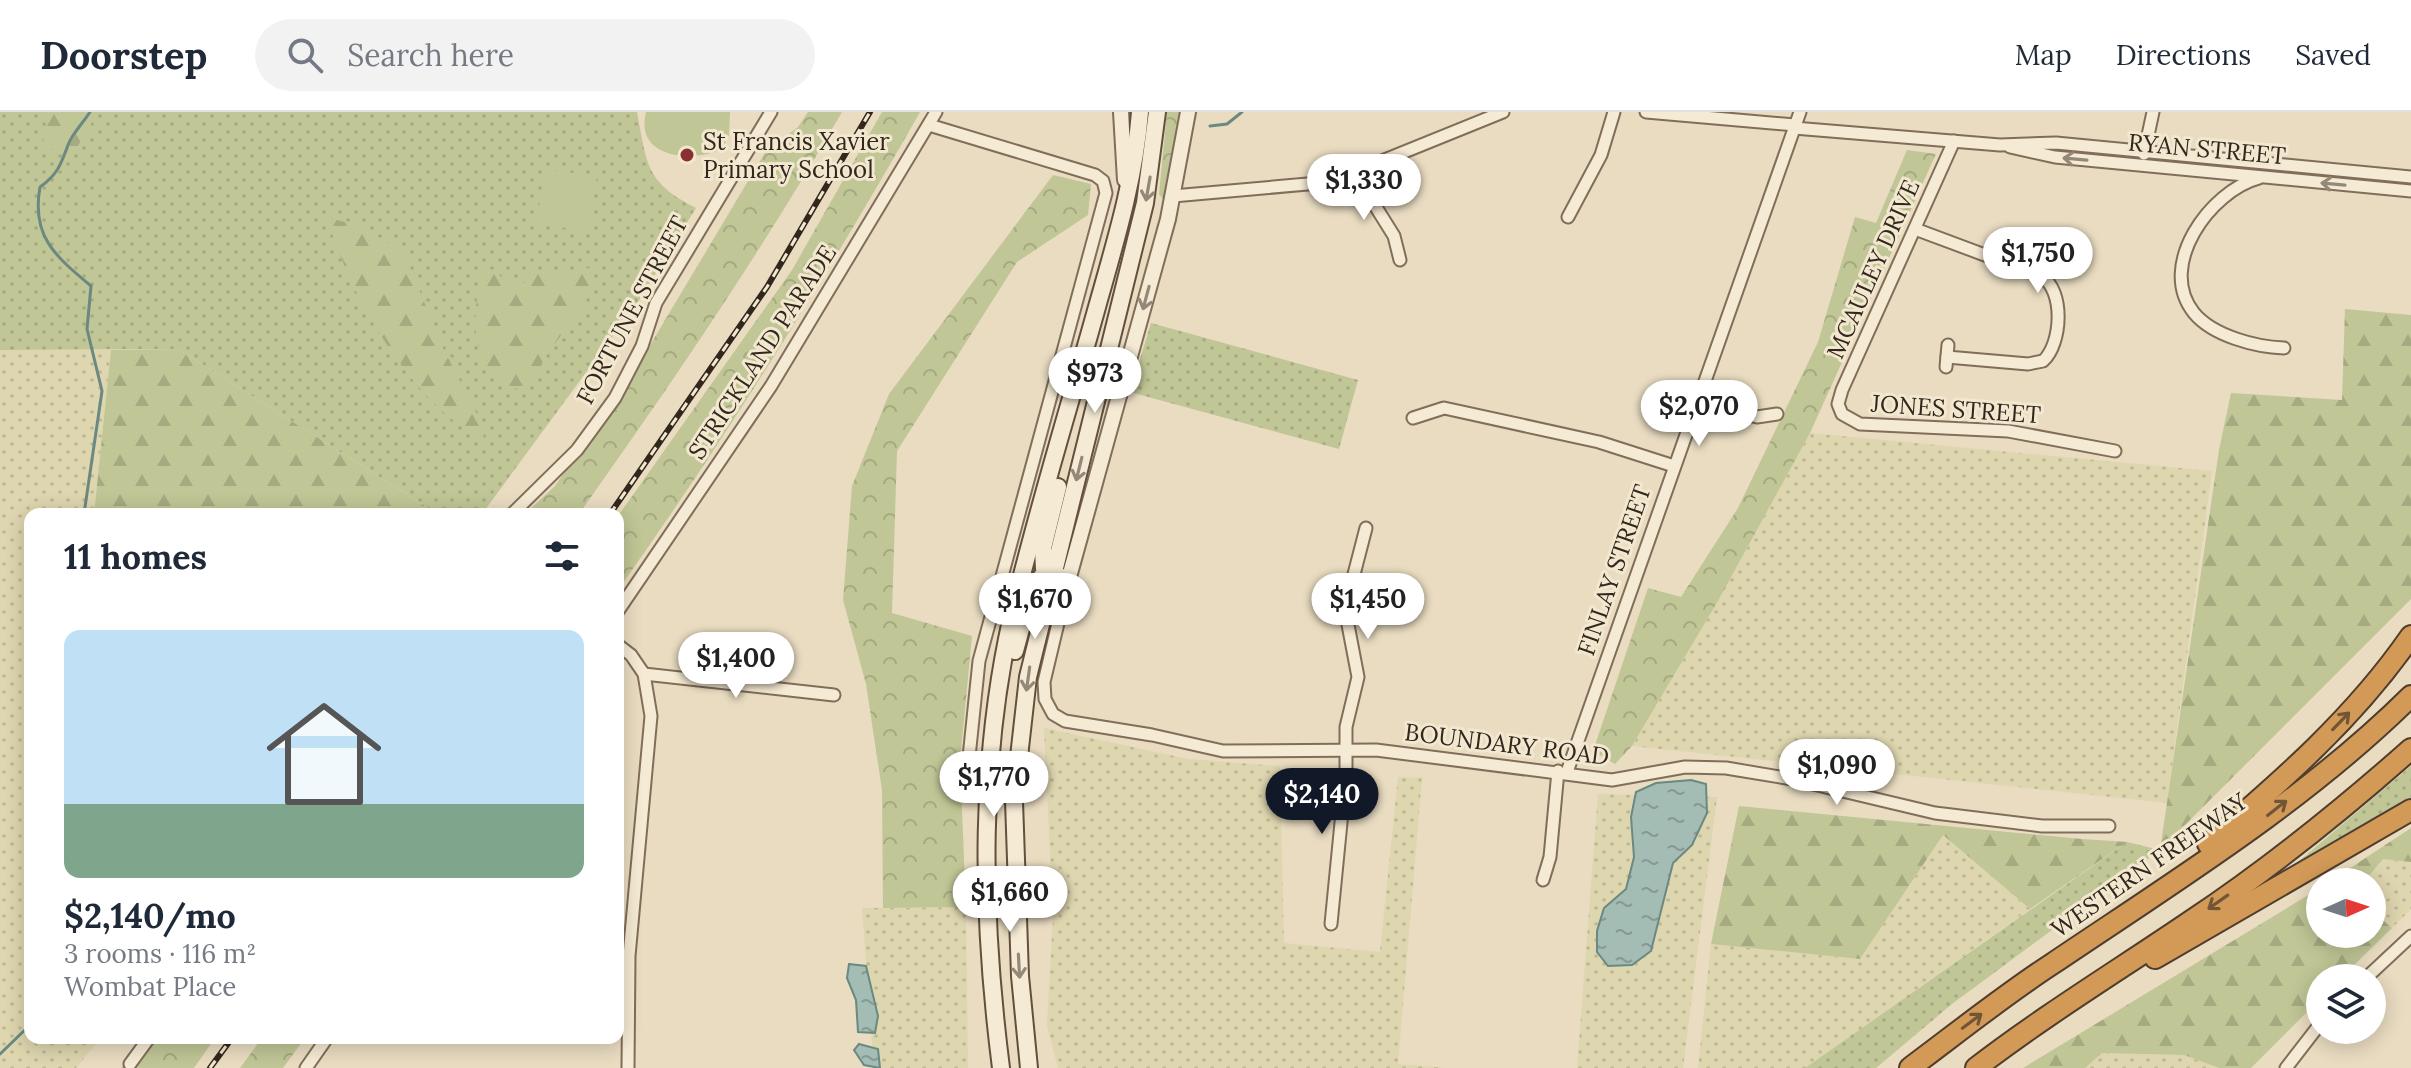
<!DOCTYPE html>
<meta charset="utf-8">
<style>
:root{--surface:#fff;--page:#f2f2f3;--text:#1f2937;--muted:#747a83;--line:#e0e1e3;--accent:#111827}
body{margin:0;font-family:Lora,serif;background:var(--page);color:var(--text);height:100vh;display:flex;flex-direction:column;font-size:30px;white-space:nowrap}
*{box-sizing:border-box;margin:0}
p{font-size:26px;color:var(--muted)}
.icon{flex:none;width:44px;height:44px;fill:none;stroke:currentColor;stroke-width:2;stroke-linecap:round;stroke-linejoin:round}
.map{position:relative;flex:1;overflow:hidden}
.sheet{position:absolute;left:24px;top:396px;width:600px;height:536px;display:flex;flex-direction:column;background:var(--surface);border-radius:16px;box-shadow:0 4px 20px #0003}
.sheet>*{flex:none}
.needle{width:52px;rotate:87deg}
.tools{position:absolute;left:2306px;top:756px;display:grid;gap:16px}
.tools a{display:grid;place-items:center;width:80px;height:80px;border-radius:50%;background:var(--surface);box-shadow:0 4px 20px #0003;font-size:40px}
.price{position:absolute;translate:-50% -68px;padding:0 18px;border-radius:28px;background:#fff;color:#222;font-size:26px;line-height:52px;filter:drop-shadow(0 2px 4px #0008)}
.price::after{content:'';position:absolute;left:50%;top:48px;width:24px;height:18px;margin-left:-12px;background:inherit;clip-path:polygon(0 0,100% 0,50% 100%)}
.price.active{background:var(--accent);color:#fff}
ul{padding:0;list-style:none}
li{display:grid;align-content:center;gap:16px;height:424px;padding:0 40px}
li span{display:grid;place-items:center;height:248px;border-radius:16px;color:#555}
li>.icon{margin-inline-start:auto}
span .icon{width:144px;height:144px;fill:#fffc;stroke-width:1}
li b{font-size:34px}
h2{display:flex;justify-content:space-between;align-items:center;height:96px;padding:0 40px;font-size:34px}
header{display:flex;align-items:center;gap:48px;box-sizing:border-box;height:112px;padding:0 40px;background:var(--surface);border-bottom:2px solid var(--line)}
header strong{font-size:38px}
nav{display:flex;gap:44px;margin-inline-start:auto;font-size:28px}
.search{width:560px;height:72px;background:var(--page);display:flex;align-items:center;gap:20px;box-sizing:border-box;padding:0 28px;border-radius:44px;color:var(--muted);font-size:30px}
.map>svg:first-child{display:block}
.farmland{fill:url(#farmland-dots)}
.grass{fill:url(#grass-dots)}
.forest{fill:url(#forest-firs)}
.park{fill:url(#park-crowns)}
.pitch{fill:#c1c696}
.water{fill:url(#water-ripples);stroke:#6b8981;stroke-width:2}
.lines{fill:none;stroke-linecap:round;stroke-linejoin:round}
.stream{stroke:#6b8981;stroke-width:3}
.minor-casing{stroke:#816e5a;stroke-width:15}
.tertiary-casing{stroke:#816e5a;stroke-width:18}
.secondary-casing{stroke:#634f3d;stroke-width:20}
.motorway-casing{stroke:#4f3d2e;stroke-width:24}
.minor{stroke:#f5ead3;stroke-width:11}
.tertiary{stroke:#f5ead3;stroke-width:14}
.secondary{stroke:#f5ead3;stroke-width:16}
.motorway{stroke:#d39a57;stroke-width:20}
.rail-casing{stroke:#32271d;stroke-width:6}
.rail{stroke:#f2e7cf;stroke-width:3;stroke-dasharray:9;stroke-linecap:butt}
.oneway{stroke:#948878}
.oneway2{stroke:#725534}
.poi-dot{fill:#8b2f32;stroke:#f2e7cf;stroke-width:3}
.labels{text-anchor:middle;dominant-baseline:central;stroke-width:6;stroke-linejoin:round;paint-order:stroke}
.poi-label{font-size:24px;fill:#32271d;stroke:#f2e7cf;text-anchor:start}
.street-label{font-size:24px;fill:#32271d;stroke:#f2e7cf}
</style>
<header>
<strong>Doorstep</strong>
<div class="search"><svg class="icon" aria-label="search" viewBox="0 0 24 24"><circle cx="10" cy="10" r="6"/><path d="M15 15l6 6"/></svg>Search here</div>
<nav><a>Map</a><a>Directions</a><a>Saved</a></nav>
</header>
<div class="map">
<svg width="2411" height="956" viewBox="0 0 2411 956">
<defs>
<pattern id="farmland-dots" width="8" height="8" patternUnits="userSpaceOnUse" patternTransform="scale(2)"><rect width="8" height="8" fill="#ded6af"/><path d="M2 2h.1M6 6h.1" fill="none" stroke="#bfb896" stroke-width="1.8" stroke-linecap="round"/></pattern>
<pattern id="grass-dots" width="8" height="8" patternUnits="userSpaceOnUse" patternTransform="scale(2)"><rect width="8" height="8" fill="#c1c696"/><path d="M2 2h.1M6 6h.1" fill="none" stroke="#a6aa81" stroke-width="1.8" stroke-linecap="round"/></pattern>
<pattern id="forest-firs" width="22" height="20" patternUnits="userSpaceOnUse" patternTransform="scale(2)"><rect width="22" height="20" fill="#c1c696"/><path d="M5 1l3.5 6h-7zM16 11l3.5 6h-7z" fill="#a6aa81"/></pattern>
<pattern id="park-crowns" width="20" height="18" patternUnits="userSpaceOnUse" patternTransform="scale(2)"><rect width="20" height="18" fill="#c1c696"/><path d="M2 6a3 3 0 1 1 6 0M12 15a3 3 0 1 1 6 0" fill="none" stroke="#a6aa81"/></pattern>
<pattern id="water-ripples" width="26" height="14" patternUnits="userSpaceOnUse" patternTransform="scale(2)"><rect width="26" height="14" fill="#a3bcb4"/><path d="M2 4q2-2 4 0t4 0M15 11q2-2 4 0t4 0" fill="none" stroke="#859992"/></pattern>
</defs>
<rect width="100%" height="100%" fill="#e9dcc1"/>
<g class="farmland">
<polygon points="0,238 111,238 94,402 30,402 30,926 101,926 76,956 0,956"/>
<polygon points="1810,321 2212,359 2167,691 1632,634 1718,489"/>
<polygon points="1044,616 1188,647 1280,654 1284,831 1380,840 1398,665 1422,666 1398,952 1447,956 1058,956 1047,913 1053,804"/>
<polygon points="1598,682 1717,685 1683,956 1577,956"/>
<polygon points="1943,723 2030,797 1805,956 1698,956 1711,832 1860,847"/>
<polygon points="2383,747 2411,750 2411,797 2392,816 2372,799 2372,770 2365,770"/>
<polygon points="966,795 968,956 874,956 862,796"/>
<polygon points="2102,941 2184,943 2219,956 2085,956"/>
</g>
<g class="grass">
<path d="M 0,0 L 637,0 C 647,52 645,70 696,96 L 640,187 L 482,402 L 438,402 L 178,237 L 0,238 Z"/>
<polygon points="1151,211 1358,268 1339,337 1130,280"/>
<polygon points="2411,654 2411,689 2298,750"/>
<polygon points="2127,730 2160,738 1952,892 1876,956 1805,956"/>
</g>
<g class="forest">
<polygon points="50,0 98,0 72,44 42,34"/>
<path d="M 322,104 L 356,113 L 391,132 L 407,148 L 443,236 L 481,310 L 484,325 C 430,308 372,216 349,165 C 339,143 336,124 322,104 Z"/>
<path d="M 530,155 L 545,162 L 590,156 C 593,201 570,207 549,240 C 540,253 535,266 524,278 C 469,274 469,198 484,160 L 494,157 L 504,168 L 526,171 Z"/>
<polygon points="2345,197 2411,203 2411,487 2160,738 2219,338 2231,281 2342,288"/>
<polygon points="178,237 438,402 94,402 111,238"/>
<polygon points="1739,694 2082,727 2127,730 2030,797 1943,723 1860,847 1711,832"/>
<polygon points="2411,716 2411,750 2383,747 2364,770 2329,770"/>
<polygon points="2320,776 2320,822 2372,822 2372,799 2392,816 2341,866 2320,866 2320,887 2251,956 2219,956 2184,943 2102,941 2085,956 2023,956"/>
</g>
<g class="park">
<path d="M 808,0 L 842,0 C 762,139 672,271 579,402 L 525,402 L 555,374 L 646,240 L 766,39 L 798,15 Z"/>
<path d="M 882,0 L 920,0 C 827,164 727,324 618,478 L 618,404 L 792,158 Z"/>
<polygon points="1167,0 1180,0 1164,89 1159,82"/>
<polygon points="1907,38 1936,42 1810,321 1718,489 1632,634 1615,652 1593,639 1648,476 1681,485 1738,396 1818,230 1855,105 1876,111"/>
<polygon points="1053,63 1091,72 1088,103 1017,150 897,339 892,501 972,524 960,649 966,795 883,796 882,678 866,572 843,488 852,374 889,282"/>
<polygon points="144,926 215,926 194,956 121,956"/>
<polygon points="262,926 305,926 283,956 240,956"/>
</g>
<g class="pitch">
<path d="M 646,0 L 730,0 L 729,23 L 722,37 C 693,51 634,47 646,0 Z"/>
<polygon points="544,57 597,64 589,119 537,112"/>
</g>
<g class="water">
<polygon points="1691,668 1706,672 1707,701 1692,733 1673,751 1651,839 1632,853 1608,854 1597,840 1597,819 1604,796 1626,777 1634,745 1631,705 1636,680 1656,671"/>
<polygon points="849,852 866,854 878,904 875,921 858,920 856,888 847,866"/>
<polygon points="859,932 878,937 880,956 864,953 854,938"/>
</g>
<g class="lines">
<g class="stream">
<polyline points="1210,14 1227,12 1242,0"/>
<path d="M 84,402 L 102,279 L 87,217 L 91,174 C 55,144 31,124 40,75 C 58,62 61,52 68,33 C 72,22 83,11 90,0"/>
<polyline points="0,942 30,913"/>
</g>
<g class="minor-casing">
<g id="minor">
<polyline points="1646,0 1795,13"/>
<polyline points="929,13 1095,63 1103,69 1106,81 979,549 969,645"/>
<polyline points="1794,16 2000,33 2056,31 2411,65"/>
<polyline points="1954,29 1842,278 1838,292 1842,302 1860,312 2008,319 2115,339"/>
<polyline points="2010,35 2055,45 2411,79"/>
<polyline points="2144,42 2153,0"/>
<polyline points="1354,60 1394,124 1400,148"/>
<path d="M 2259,66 C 2210,79 2156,154 2194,201 C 2213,224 2256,235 2284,236"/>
<polyline points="1173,84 1330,70 1503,0"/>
<polyline points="1568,105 1601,43 1614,0"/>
<path d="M 1915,117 L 2041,164 C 2065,178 2062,232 2043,249 L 2028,252 L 1947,245"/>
<polyline points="1946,255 1948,233"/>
<polyline points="1697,290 1757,305 1777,302"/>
<polyline points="1413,306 1444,296 1599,330 1674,354"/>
<polyline points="512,402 577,338 615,286 642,234 656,191 771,0"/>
<polyline points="1069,465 1044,570 1045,587 1053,602 1065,609 1152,623 1223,639 1376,638 1612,668 1685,655 1726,656 1792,667 1935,701 2042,714 2109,714"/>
<polyline points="618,499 771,274 936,0"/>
<polyline points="618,533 631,543 644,562 651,604 629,844 628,956"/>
<polyline points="644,562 834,583"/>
<polyline points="1567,660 1800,0"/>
<polyline points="1543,768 1550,745 1558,659"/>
<polyline points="1331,812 1346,660 1346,615 1358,565 1345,497 1366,416"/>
<polyline points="2366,866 2411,824"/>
<polyline points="130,952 149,926"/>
<polyline points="306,956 327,926"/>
<polyline points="2286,956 2320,912"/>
</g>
</g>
<g class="tertiary-casing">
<g id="tertiary">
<polyline points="1121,0 1125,68"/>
<polyline points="1052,463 1069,465 1168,107 1188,0"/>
</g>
</g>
<g class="secondary-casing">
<g id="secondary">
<polyline points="1052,463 1044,457 1043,436 1058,375"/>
<polyline points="1015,539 1030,484 1041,465 1052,463"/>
<path d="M 1001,956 C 981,799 978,641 1016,487 C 1040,389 1070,292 1097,195 C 1115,131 1135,66 1140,0"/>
<polyline points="1029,956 1020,864 1014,689 1028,565 1145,91 1157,0"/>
</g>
</g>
<g class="motorway-casing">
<g id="motorway">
<path d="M 2208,732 C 2282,669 2355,605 2411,524"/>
<polyline points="2155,846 2411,698"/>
<path d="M 1910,956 C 1957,921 2003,884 2052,852 C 2175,769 2305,689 2411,584"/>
<path d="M 1976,956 C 2045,903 2119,858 2191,809 C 2269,757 2341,699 2411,637"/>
</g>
</g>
<use href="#minor" class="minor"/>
<use href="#tertiary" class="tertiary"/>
<use href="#secondary" class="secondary"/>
<use href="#motorway" class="motorway"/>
<g class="rail-casing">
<g id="rail">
<polyline points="610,402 767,175 870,0"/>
<polyline points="210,956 232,926"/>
</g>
</g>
<use href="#rail" class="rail"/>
</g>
<defs><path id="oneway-shaft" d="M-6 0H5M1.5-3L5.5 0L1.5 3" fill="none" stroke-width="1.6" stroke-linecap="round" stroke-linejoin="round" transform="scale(2)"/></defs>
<g class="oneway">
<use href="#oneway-shaft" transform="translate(2075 47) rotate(-175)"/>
<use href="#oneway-shaft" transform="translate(2333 72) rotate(-175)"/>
<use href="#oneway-shaft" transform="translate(1148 77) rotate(100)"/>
<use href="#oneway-shaft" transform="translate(1146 186) rotate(105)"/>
<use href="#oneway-shaft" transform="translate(1079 357) rotate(104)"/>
<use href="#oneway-shaft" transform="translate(1028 567) rotate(98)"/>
<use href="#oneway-shaft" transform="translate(1019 854) rotate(87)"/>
</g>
<g class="oneway2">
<use href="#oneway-shaft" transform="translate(2341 609) rotate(-46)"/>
<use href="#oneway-shaft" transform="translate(2277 696) rotate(-38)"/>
<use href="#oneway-shaft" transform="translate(2218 790) rotate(145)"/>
<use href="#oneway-shaft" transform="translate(1972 909) rotate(-37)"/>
</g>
<circle class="poi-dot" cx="687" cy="43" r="8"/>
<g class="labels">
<g class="poi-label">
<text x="703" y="29">St Francis Xavier<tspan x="703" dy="28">Primary School</tspan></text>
</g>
<g class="street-label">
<text transform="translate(2207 37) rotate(5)">RYAN STREET</text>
<text transform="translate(1873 157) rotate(-66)">MCAULEY DRIVE</text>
<text transform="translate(632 198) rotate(-62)">FORTUNE STREET</text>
<text transform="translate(762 240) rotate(-57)">STRICKLAND PARADE</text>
<text transform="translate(1956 297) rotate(4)">JONES STREET</text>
<text transform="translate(1614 458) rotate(-71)">FINLAY STREET</text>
<text transform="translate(1507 632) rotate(7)">BOUNDARY ROAD</text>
<text transform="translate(2149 753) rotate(-35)">WESTERN FREEWAY</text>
</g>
</g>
</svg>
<div class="tools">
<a><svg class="needle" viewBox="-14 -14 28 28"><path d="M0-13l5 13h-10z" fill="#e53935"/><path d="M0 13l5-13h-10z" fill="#747a83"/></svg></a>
<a><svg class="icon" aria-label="layers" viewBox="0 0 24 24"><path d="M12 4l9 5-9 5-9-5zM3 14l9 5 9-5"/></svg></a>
</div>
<b class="price" style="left:1364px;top:110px">$1,330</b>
<b class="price" style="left:2038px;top:183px">$1,750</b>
<b class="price" style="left:1095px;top:303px">$973</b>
<b class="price" style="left:1699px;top:336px">$2,070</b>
<b class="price" style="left:1035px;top:529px">$1,670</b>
<b class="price" style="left:1368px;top:529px">$1,450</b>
<b class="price" style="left:736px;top:588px">$1,400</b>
<b class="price" style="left:1837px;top:695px">$1,090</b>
<b class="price" style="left:994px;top:707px">$1,770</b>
<b class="price active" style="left:1322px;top:724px">$2,140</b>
<b class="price" style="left:1010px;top:822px">$1,660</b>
<section class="sheet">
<h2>11 homes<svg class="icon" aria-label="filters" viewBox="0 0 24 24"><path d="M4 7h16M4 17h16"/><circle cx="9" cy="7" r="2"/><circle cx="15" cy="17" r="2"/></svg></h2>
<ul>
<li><span style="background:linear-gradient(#bfe0f5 70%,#7fa58c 0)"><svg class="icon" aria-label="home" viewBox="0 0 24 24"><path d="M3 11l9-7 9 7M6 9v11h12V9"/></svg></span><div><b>$2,140/mo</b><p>3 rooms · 116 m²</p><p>Wombat Place</p></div></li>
</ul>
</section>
</div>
